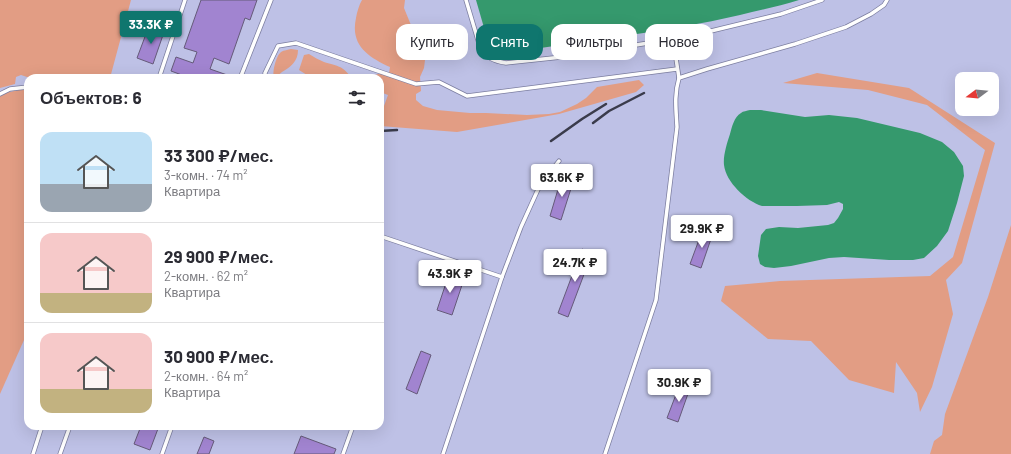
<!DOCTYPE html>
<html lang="ru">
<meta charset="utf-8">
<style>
:root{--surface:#fff;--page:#f7f7f7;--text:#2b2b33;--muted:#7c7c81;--line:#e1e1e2;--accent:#0f766e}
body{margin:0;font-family:Barlow,sans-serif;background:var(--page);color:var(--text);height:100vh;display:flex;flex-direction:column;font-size:15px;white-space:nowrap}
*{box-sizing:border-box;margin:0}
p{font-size:13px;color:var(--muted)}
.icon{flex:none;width:22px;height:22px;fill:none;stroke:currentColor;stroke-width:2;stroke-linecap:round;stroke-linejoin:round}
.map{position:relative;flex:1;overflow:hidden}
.side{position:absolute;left:24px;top:74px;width:360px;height:356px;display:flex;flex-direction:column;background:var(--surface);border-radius:12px;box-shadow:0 4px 16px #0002}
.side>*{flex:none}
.top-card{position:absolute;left:396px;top:24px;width:380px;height:36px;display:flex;gap:8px}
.needle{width:26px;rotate:254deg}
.buttons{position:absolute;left:955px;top:72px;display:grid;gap:8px}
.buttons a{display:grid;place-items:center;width:44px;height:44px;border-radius:8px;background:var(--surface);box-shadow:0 4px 16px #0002;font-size:20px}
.price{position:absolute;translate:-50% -34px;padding:0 9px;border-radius:4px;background:#fff;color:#222;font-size:13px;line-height:26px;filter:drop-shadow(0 1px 2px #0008)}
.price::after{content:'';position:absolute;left:50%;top:24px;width:12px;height:9px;margin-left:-6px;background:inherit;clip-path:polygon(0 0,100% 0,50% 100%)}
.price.selected{background:var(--accent);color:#fff}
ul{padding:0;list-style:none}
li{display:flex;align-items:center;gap:12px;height:100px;padding:0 16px}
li+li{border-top:1px solid var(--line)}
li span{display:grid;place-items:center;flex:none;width:112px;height:80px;border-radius:12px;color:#555}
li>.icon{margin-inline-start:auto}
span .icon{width:48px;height:48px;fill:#fffc;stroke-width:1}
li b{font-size:17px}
h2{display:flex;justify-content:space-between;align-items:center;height:48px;padding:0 16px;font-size:17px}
.tag{padding:0 14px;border-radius:12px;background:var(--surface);box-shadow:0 4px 16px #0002;font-size:14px;line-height:36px}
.tag.selected{background:var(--accent);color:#fff}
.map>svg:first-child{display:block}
.green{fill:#e29d84}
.water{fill:#35996d}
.building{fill:#a184d0;stroke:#655a79}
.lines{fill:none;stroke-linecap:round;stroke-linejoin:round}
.lane-casing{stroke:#7c7ea0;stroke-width:5}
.lane{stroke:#fff;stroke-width:3.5}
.rail{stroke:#3a3b4b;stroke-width:2.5}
</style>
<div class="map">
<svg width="1011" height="454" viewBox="0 0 1011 454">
<rect width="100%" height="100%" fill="#bec1e6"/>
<g class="green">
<polygon points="0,0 131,0 110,78 30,78 21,75 16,77 15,84 0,88"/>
<path d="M 362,0 L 405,0 L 404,8 L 413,30 L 424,35 L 426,52 L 424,68 L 420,77 L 421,91 L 416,94 L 416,100 L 423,106 L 437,110 L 470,113 L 486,113 L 527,115 L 549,114 L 560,112 L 577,104 L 586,98 L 597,87 L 639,80 L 644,85 L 636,92 L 559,114 L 457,132 L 380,126 L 380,117 L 388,95 L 380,92 L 380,78 L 367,78 L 378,74 L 389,73 L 390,67 C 368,57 350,45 356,18 C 357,12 359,5 362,0 Z"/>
<path d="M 291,49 L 298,50 C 298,61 291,67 282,72 C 279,74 277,77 274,78 C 272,72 276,56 281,52 C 284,50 288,50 291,49 Z"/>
<path d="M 309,54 C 314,57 319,60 324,62 C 336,66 342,65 350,76 L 349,78 L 315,78 L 307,75 L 299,70 L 304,55 Z"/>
<polygon points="817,73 909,88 995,143 962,263 946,280 953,314 932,387 920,412 917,393 896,362 894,393 849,380 811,341 768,339 721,301 725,286 780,281 930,276 953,257 985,150 927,105 868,90 783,83"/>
<polygon points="28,88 28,331 0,394 0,95 5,93"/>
<polygon points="1011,225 1011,454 930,454 934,441 942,435 945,414 988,297"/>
</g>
<g class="water">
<path d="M 476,0 L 799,0 C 780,6 760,10 740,15 C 662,33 581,41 501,54 L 489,45 Z"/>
<path d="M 750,110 L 761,110 L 805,117 L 829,115 L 857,118 L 920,133 L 942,142 L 954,152 L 963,166 L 964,176 L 957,203 L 948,231 L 937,246 L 924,258 L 913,260 L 889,260 L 844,257 L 829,258 L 791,266 L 774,268 L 765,267 L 760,264 L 758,256 L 761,235 L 766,229 L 779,227 L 798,228 L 828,225 L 834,223 L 838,218 L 843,209 L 843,204 L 839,202 L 827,205 L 797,206 L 762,206 C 746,201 726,182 724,165 C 723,156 727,143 730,134 C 732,127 734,117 741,113 C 743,111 747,111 750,110 Z"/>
</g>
<g class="building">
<polygon points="201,0 257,0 250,20 245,18 229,64 214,58 210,69 233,77 233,78 190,78 171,71 176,57 193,63 197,52 184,48"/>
<polygon points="149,26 164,32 153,64 137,58"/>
<polygon points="562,176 574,179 561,220 550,216"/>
<polygon points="703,229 713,233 701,268 690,264"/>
<polygon points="582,249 592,253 568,317 558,313"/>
<polygon points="449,274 464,279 452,315 437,310"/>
<polygon points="421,351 431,355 417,394 406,389"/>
<polygon points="680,384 690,388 678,422 667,418"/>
<polygon points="141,426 159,426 150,450 134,444"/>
<polygon points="301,436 336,449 334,454 294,454"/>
<polygon points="204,437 214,441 209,454 197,454"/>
</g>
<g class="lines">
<g class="lane-casing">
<g id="lane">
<path d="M 466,0 L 480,47 C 487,58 493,61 506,63 L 562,57 L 673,39 L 711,31 L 781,14 L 822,0"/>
<polyline points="673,39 679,78"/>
<polyline points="241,76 271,0"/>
<polyline points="159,78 185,0"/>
<polyline points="265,78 265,73 278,46 296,43 416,84 439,82 467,96 677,69"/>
<polyline points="0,94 10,89 28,87"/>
<polyline points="380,236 502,277"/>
<polyline points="33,454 42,426"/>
<polyline points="60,454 70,426"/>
<polyline points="162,454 172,426"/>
<polyline points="343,454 353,426"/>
<polyline points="443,454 502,277 521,227 540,185 559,161"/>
<path d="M 605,454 L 656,300 L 677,127 C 676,109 674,95 679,78 L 707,69 L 795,44 L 846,27 L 871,14 L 884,5 L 887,0"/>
</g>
</g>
<use href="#lane" class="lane"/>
<g class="rail">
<polyline points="593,123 609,111 644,93"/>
<polyline points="380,131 397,130"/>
<polyline points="551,141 582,119 606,104"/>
</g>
</g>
</svg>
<div class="buttons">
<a><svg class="needle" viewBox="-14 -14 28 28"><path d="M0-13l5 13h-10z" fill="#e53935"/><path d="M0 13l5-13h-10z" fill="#7c7c81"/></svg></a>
</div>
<b class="price selected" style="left:151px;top:45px">33.3K ₽</b>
<b class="price" style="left:562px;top:198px">63.6K ₽</b>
<b class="price" style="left:702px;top:249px">29.9K ₽</b>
<b class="price" style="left:575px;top:283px">24.7K ₽</b>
<b class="price" style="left:450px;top:294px">43.9K ₽</b>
<b class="price" style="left:679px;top:403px">30.9K ₽</b>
<div class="top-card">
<a class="tag">Купить</a>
<a class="tag selected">Снять</a>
<a class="tag">Фильтры</a>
<a class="tag">Новое</a>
</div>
<section class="side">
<h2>Объектов: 6<svg class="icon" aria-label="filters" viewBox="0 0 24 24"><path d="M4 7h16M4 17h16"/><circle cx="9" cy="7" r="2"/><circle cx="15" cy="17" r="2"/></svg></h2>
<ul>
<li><span style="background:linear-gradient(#bfe0f5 65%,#9aa5b1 0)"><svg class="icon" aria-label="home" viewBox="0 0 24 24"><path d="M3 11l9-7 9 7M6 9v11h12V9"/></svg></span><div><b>33 300 ₽/мес.</b><p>3-комн. · 74 m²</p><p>Квартира</p></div></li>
<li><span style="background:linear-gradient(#f6c9c9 75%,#c2b280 0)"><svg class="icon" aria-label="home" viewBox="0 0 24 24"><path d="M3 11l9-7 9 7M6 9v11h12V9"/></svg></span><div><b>29 900 ₽/мес.</b><p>2-комн. · 62 m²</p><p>Квартира</p></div></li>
<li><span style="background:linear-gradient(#f6c9c9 70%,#c2b280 0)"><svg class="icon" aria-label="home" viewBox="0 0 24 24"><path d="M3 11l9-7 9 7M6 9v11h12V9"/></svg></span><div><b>30 900 ₽/мес.</b><p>2-комн. · 64 m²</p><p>Квартира</p></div></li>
</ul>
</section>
</div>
